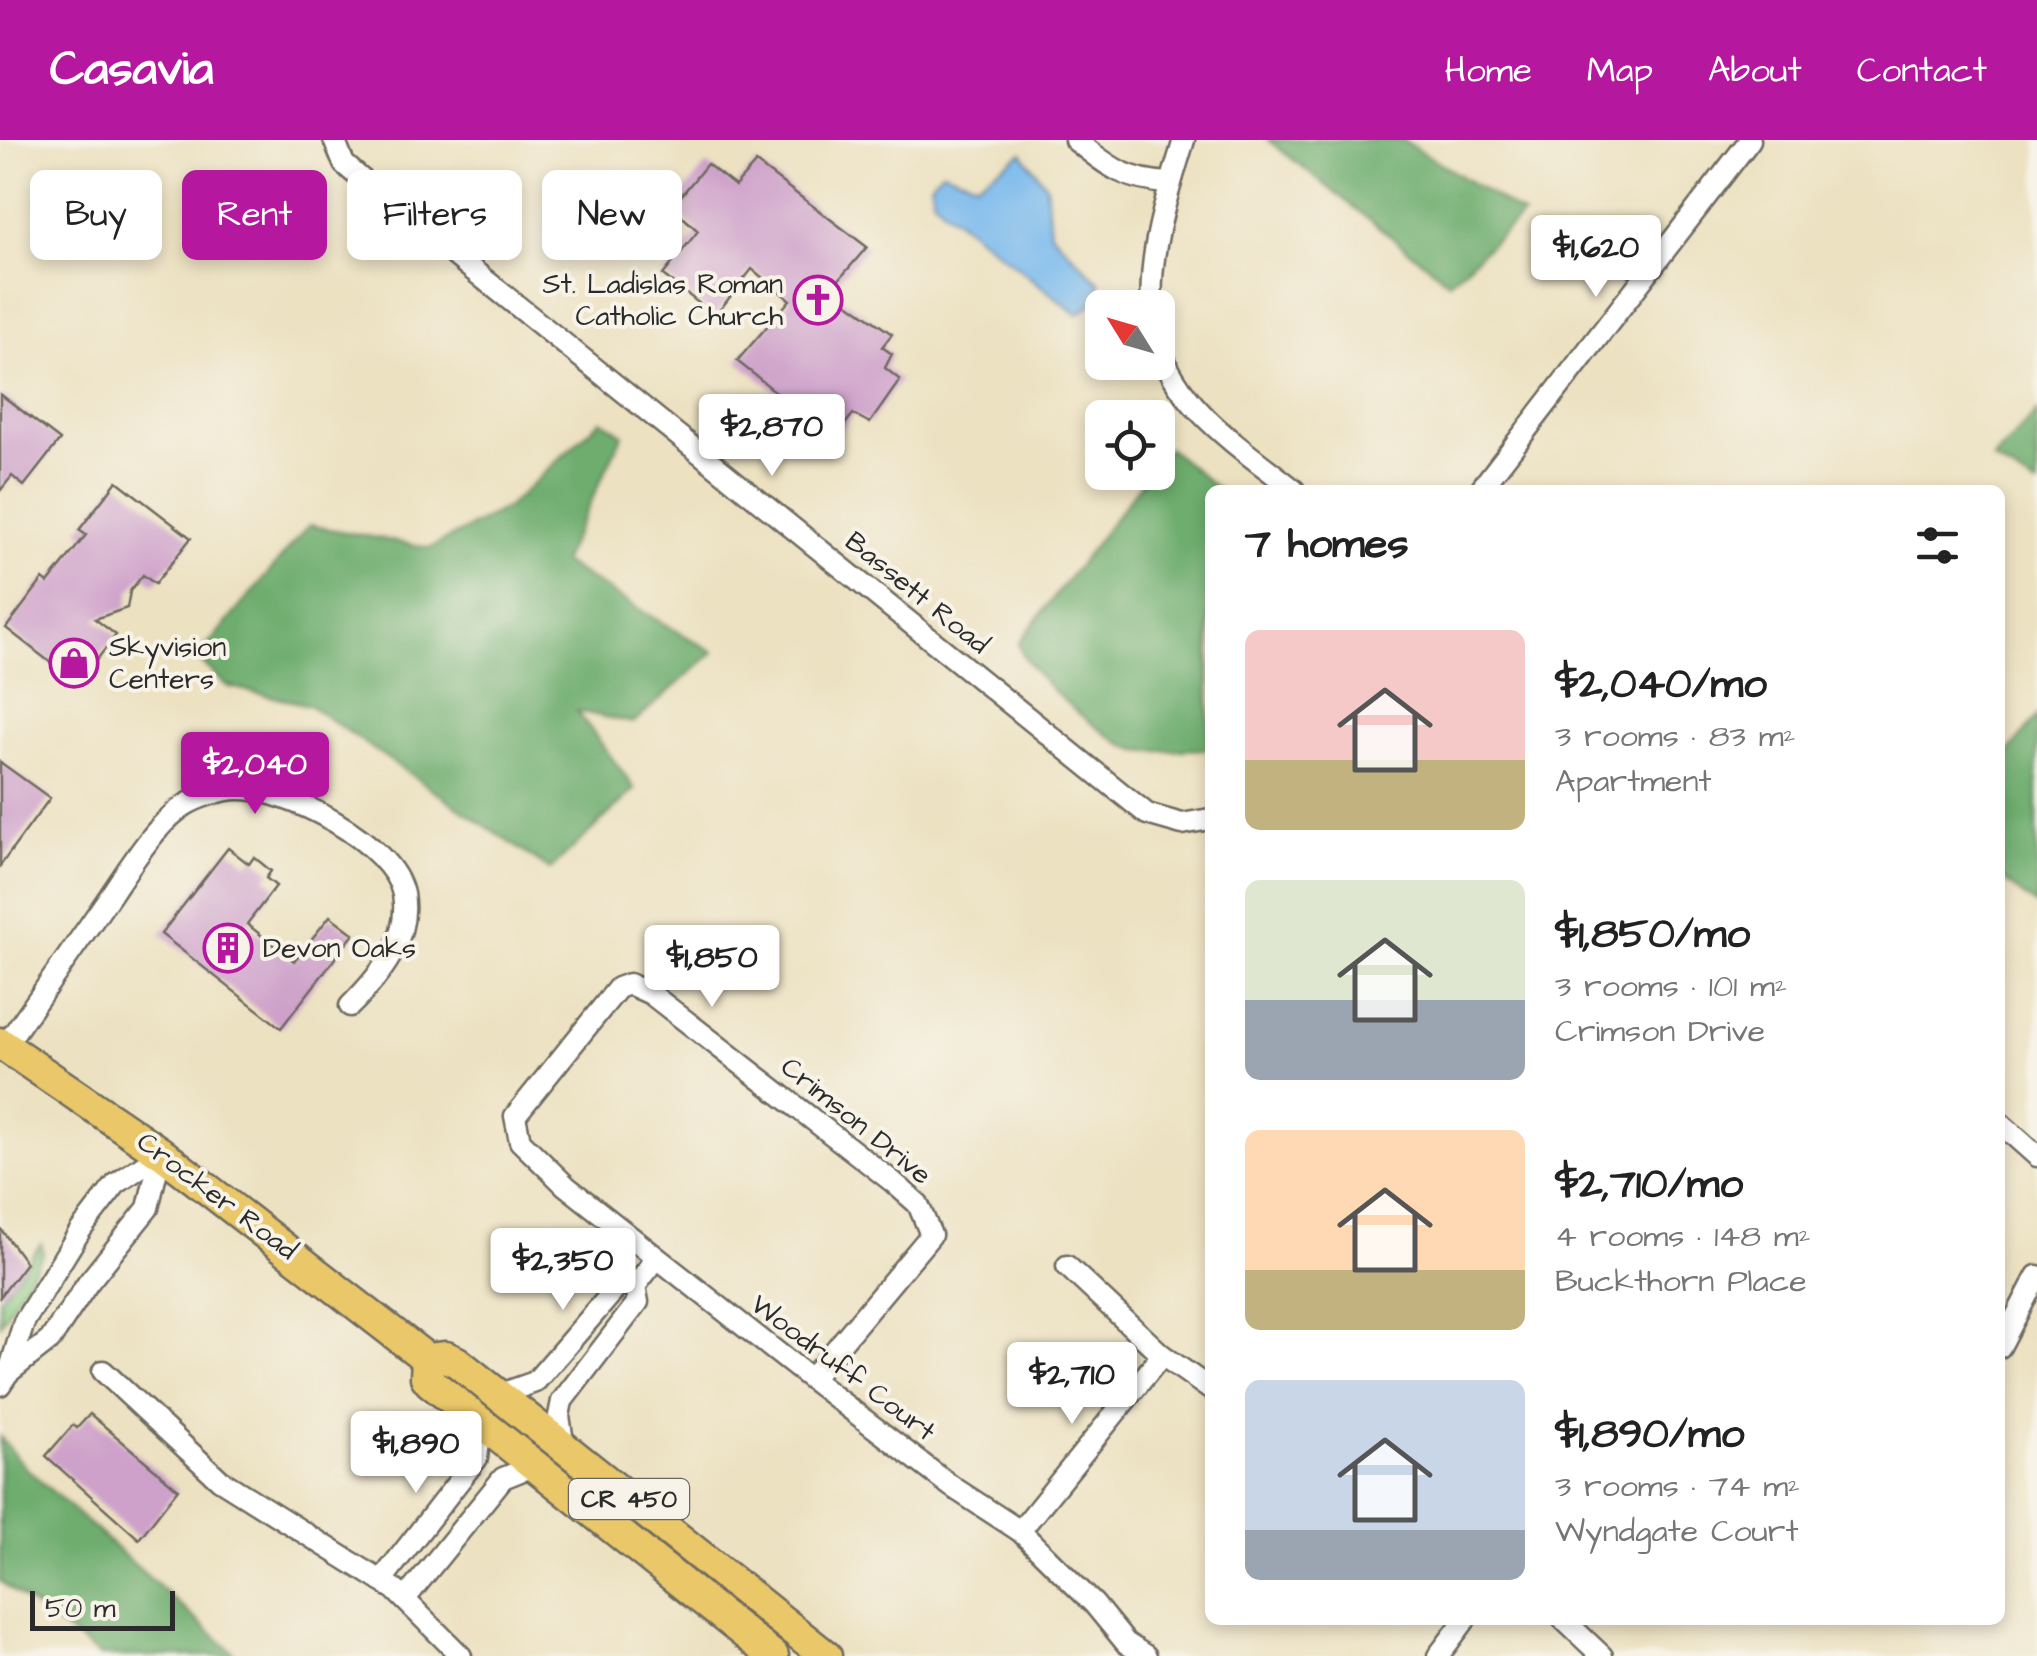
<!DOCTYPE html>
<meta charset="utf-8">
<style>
:root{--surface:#fff;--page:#f2f2f2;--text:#222;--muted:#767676;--accent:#b5179e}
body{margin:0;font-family:"Architects Daughter",sans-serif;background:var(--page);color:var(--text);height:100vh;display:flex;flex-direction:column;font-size:38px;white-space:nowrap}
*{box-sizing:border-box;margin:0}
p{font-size:32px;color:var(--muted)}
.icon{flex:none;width:55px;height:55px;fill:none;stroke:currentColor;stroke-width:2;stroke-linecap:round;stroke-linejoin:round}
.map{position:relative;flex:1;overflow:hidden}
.side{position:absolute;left:1205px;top:345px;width:800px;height:1140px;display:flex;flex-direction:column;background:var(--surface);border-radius:15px;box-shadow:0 5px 15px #0003}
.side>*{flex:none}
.guide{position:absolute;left:30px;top:30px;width:950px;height:90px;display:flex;gap:20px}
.needle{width:65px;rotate:307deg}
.controls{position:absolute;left:1085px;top:150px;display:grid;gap:20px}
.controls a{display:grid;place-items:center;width:90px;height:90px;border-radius:15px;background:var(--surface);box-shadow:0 5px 15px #0003;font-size:50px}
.scale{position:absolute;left:30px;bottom:25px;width:145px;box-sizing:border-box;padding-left:10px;border:5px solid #2b2b2b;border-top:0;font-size:28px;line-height:35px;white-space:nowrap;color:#2b2b2b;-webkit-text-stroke:8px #f7f3e8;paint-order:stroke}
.price{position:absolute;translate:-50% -85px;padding:0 22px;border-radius:10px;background:#fff;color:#222;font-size:32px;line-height:65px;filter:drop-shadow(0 2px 5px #0008)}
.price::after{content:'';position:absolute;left:50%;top:60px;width:30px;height:22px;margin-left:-15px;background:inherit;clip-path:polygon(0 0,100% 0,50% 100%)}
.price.current{background:var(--accent);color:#fff}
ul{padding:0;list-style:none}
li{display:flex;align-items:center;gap:30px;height:250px;padding:0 40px}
li span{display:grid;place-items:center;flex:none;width:280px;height:200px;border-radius:15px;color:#555}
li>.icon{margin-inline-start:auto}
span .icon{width:120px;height:120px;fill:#fffc;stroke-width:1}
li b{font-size:42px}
h2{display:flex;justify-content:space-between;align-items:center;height:120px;padding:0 40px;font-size:42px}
.pill{padding:0 35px;border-radius:15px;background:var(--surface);box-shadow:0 5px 15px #0003;font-size:35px;line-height:90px}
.pill.current{background:var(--accent);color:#fff}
header{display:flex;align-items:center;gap:60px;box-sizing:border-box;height:140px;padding:0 50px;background:var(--accent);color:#fff}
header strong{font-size:48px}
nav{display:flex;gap:55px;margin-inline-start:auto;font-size:35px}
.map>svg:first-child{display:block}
.green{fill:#89c980;stroke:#5a7a56;stroke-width:2.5}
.forest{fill:#6ead6e;stroke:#4c6c4c;stroke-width:2.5}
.water{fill:#79b9ed;stroke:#52728c;stroke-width:2.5}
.building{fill:#cea1ca}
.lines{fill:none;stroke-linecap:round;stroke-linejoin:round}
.minor-casing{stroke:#6f6b60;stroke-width:25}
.primary-casing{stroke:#6f6b60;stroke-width:35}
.minor{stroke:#fff;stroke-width:20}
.primary{stroke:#eac769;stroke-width:30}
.labels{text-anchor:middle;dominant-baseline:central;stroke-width:8;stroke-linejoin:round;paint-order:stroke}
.shield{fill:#f7f3e8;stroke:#686764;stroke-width:2.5}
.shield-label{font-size:25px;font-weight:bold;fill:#2b2b2b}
.poi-label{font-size:28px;fill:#2b2b2b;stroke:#f7f3e8;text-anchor:start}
.street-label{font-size:28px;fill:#2b2b2b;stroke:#f7f3e8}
</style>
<header>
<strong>Casavia</strong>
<nav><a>Home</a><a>Map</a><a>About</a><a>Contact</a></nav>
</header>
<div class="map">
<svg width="2037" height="1516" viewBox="0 0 2037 1516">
<rect width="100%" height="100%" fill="#f7f3e8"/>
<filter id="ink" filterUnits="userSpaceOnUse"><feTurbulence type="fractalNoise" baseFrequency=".01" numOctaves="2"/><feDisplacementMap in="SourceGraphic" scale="20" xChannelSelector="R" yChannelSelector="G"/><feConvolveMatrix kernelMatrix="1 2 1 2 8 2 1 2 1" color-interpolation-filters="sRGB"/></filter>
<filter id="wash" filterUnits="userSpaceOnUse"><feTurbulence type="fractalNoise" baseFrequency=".0048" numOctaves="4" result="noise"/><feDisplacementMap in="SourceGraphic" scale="40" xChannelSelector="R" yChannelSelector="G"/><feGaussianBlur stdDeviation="2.25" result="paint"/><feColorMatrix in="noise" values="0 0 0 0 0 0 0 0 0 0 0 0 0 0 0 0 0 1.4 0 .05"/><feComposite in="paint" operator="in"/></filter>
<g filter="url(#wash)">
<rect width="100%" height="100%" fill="#ece1c1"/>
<polygon class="green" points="41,1104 43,1113 0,1184 0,1157"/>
<g class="forest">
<polygon points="1268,0 1403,0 1523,75 1449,142"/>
<polygon points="2037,272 2037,347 1993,320"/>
<polygon points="601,280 623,294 562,422 645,473 714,512 633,583 577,571 635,649 550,730 309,565 227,546 197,518 309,385 430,408 508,367"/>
<path d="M 1168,308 L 1219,350 L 1210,350 L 1209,609 C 1186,609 1161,613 1138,610 C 1112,606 1020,530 1019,503 L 1149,333 L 1158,332 L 1158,322 Z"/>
<polygon points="2037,576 2037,766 2000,738 2000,624"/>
<polygon points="0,1297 26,1328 237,1516 100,1516 0,1441"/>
</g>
<path class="water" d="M 1022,13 L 1046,45 L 1050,92 L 1100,143 C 1099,160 1091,166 1077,174 L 943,69 L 933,58 L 931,44 L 942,31 L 977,43 Z"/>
<g id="blocks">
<g class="building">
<polygon points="756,23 867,107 830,150 892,194 882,207 892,214 885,228 900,240 870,283 853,274 834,298 737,221 790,160 752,129 715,176 663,135 698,91 672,67 707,24 735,46"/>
<polygon points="0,254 60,300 24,346 12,336 0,351"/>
<polygon points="117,341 191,398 155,444 143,435 130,451 127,468 95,479 116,495 78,544 6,488 43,439 48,443 86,395 79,390"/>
<polygon points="0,622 50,658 0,726"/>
<polygon points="228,708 249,724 254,717 271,731 266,738 276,746 247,784 294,821 330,776 354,794 281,888 161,794"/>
<polygon points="0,1088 26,1123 0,1157"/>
<polygon points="90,1274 178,1349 139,1399 46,1316 73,1285 77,1288"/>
</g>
</g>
</g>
<g filter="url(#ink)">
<use href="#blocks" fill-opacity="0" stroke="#6f6b60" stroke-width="2.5"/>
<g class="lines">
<g class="minor-casing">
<g id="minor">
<polyline points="334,0 344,24 375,51 1147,674 1182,684 1210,679"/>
<path d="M 1075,0 C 1109,27 1126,41 1170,43"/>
<path d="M 1152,168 C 1148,112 1168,52 1184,0"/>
<path d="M 1158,202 C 1177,269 1242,308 1294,350"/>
<polyline points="1480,350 1750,0"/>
<path d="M 5,906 C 38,859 72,811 105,763 C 126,733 155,683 187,664 C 199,657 224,649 238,649 C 287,648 393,703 403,754 C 411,799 379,837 350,866"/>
<polyline points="2000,983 2037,1016"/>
<polyline points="1067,1126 1162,1215 1210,1249"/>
<polyline points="2000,1207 2037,1136"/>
<polyline points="103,1231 220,1340 394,1449 461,1516"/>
<polyline points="9,1232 24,1182 80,1091 116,1044 161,1013"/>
<polyline points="811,1239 931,1095 918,1064 893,1042 651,854 629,844 618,848 515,976 520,1001 566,1046 811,1239 951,1346 1020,1391 1094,1464 1126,1503 1146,1516"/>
<polyline points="0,1245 8,1233 50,1200 88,1143 148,1068 161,1013"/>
<polyline points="498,1255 535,1242 618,1146 635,1146"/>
<polyline points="564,1308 559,1276 562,1261 638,1162 635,1146 656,1119"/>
<polyline points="1020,1391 1162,1215"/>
<polyline points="381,1441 477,1318 481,1284"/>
<polyline points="405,1459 503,1338 533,1326"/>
<polyline points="1564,1480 1602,1516"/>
<polyline points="1438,1516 1465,1480"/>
</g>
</g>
<g class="primary-casing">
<g id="primary">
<polyline points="0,903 161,1013 427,1219 446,1217 457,1222 826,1516"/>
<polyline points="427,1219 426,1237 430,1242 773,1516"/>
</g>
</g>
<use href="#minor" class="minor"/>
<use href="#primary" class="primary"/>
</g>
</g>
<defs>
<g id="church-ring" transform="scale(2.5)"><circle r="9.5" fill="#f7f3e8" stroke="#b5179e" stroke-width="1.5"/><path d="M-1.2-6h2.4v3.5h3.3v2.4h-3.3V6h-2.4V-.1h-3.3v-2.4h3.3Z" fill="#b5179e"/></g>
<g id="shop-ring" transform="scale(2.5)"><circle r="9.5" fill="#f7f3e8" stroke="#b5179e" stroke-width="1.5"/><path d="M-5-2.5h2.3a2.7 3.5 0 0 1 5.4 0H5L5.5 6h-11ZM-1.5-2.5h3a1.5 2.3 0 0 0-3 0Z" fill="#b5179e"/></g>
<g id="building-ring" transform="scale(2.5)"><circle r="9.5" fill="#f7f3e8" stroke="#b5179e" stroke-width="1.5"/><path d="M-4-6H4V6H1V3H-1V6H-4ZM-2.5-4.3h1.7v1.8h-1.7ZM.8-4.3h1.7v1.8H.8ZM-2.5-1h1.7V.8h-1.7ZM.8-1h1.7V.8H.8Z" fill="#b5179e"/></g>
</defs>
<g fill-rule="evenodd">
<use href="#church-ring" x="818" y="160"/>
<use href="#shop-ring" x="74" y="523"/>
<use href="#building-ring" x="228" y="808"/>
</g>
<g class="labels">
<rect class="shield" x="569" y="1339" width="120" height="40" rx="8"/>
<g class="shield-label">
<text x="629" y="1359">CR 450</text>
</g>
<g class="poi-label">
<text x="783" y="144" text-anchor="end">St. Ladislas Roman<tspan x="783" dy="32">Catholic Church</tspan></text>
<text x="109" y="507">Skyvision<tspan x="109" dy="32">Centers</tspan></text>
<text x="263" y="808">Devon Oaks</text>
</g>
<g class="street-label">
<text transform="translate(917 453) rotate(39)">Bassett Road</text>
<text transform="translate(856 981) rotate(39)">Crimson Drive</text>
<text transform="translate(217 1056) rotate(37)">Crocker Road</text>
<text transform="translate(843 1228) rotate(37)">Woodruff Court</text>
</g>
</g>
</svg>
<div class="controls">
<a><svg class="needle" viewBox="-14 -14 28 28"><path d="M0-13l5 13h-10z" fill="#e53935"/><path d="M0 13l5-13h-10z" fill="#767676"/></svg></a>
<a><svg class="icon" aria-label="locate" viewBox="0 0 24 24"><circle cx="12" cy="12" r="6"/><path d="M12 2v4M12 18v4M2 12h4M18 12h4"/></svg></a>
</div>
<div class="scale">50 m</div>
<b class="price" style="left:1596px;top:160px">$1,620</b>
<b class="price" style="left:772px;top:339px">$2,870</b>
<b class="price current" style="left:255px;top:677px">$2,040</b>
<b class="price" style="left:712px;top:870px">$1,850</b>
<b class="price" style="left:563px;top:1173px">$2,350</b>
<b class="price" style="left:1072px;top:1287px">$2,710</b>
<b class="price" style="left:416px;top:1356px">$1,890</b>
<div class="guide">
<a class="pill">Buy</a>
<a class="pill current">Rent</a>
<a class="pill">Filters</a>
<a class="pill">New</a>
</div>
<section class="side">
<h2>7 homes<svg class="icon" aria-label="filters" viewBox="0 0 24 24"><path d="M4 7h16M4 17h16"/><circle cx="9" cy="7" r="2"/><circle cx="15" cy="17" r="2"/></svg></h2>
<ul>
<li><span style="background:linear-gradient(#f6c9c9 65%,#c2b280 0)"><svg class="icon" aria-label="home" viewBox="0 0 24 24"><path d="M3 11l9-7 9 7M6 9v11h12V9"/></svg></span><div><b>$2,040/mo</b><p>3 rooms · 83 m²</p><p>Apartment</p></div></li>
<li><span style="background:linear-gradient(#dfe7d0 60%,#9aa5b1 0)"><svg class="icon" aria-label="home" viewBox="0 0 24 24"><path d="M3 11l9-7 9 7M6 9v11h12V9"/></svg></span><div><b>$1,850/mo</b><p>3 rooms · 101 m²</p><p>Crimson Drive</p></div></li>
<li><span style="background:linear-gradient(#ffd9b3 70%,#c2b280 0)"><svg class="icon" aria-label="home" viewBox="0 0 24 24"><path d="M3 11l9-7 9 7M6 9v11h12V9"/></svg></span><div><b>$2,710/mo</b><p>4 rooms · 148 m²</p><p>Buckthorn Place</p></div></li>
<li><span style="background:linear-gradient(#c9d6e8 75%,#9aa5b1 0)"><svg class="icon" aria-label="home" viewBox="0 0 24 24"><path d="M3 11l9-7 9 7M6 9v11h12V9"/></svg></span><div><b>$1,890/mo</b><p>3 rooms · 74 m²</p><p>Wyndgate Court</p></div></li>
</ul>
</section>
</div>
